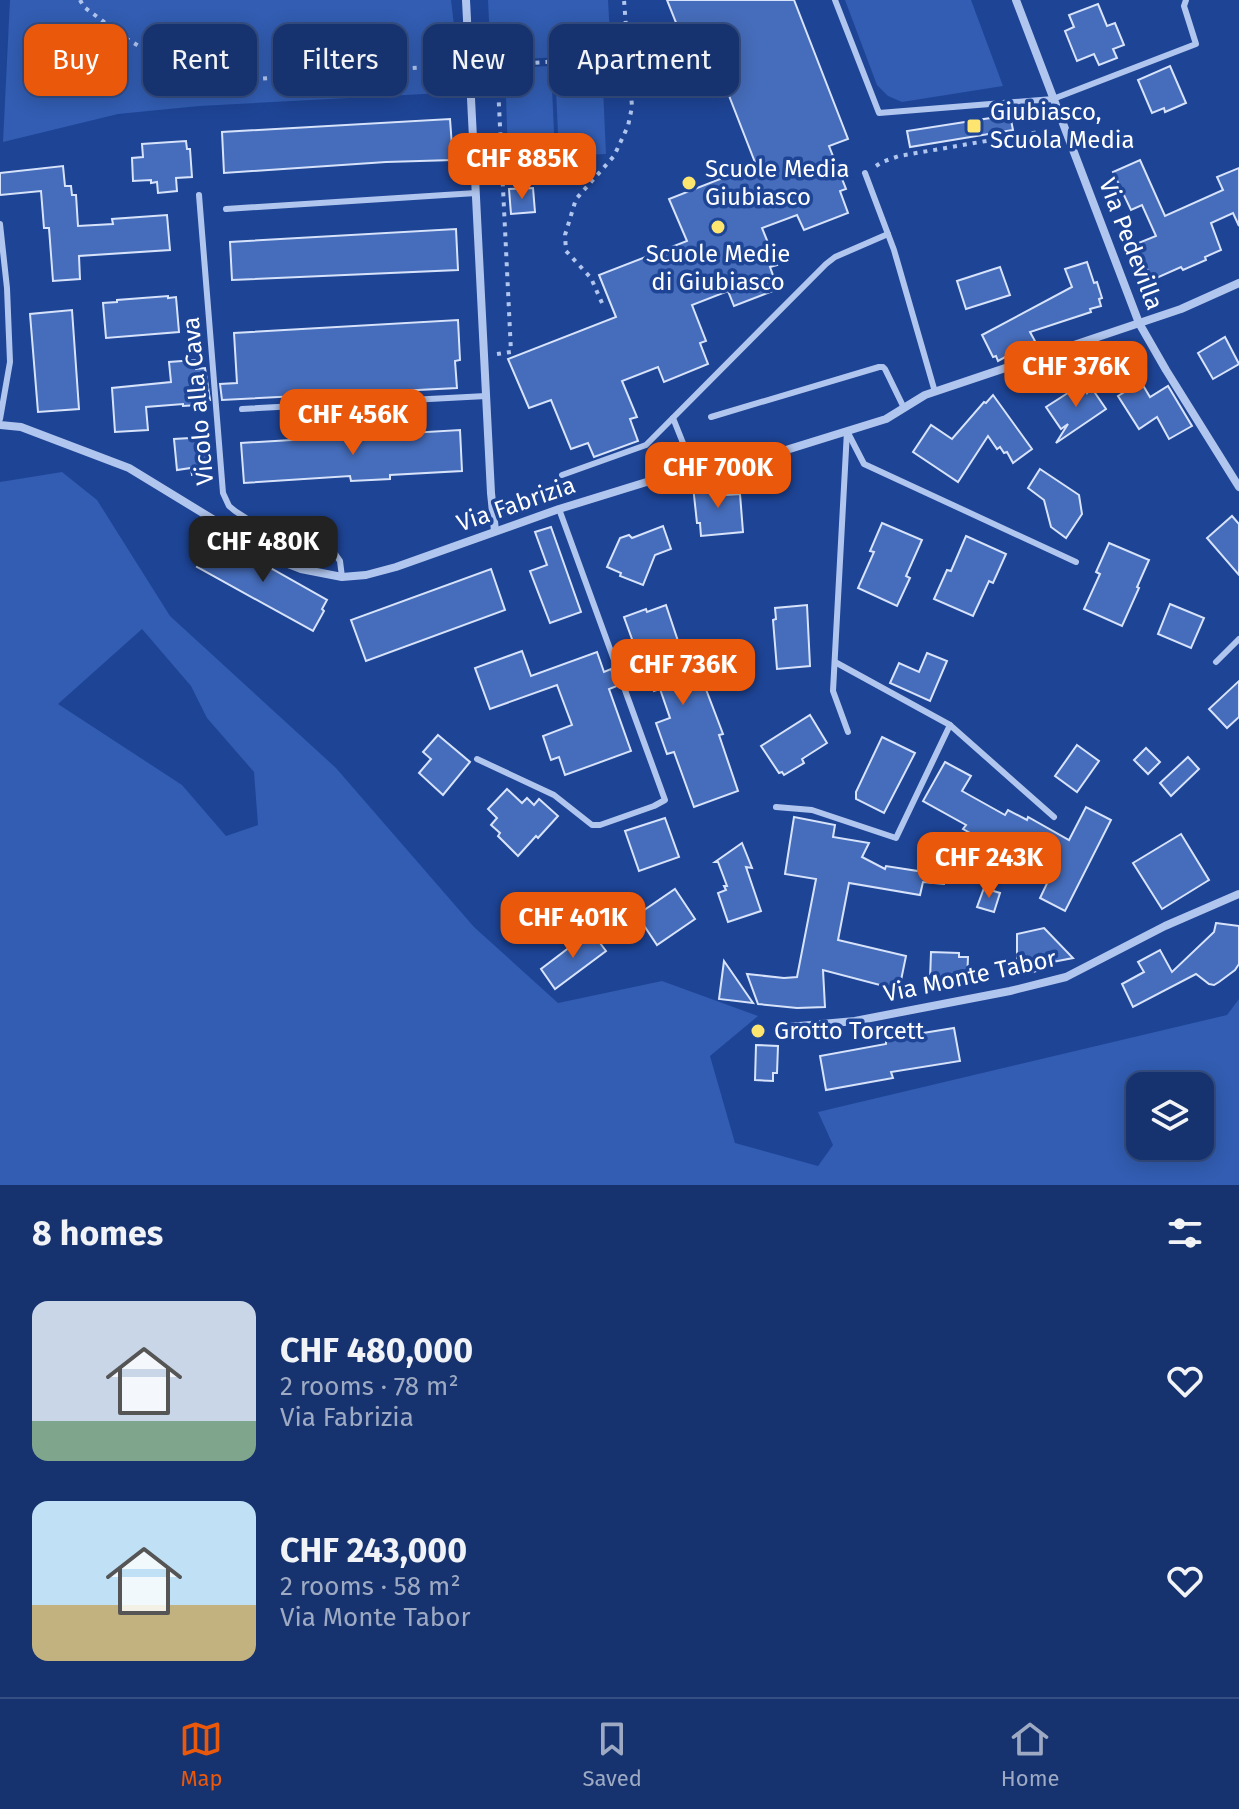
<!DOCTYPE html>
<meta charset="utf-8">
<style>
:root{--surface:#163370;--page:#1f3b75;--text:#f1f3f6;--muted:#9eaac3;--line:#354e83;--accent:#ea580c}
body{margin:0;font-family:"Fira Sans",sans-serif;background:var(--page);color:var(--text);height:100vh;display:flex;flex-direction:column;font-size:30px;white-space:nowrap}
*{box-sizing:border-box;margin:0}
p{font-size:26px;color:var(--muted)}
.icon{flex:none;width:44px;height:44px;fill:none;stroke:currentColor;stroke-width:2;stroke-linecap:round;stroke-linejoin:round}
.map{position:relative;height:1185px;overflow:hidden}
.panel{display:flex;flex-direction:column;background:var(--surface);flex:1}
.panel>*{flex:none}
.banner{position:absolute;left:24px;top:24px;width:800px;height:72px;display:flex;gap:16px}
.controls{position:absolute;left:1126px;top:1072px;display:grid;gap:16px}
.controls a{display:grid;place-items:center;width:88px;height:88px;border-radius:16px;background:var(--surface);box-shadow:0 4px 20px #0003,0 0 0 2px var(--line);font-size:40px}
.price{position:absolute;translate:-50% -68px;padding:0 18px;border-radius:16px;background:var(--accent);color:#fff;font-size:26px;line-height:52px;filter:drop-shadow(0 2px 4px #0008)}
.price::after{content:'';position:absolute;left:50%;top:48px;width:24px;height:18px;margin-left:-12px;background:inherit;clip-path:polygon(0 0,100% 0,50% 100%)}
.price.selected{background:#222;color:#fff}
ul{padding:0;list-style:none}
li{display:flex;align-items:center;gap:24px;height:200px;padding:0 32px}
li span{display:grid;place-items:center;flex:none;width:224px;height:160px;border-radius:16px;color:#555}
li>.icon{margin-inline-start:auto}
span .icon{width:96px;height:96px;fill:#fffc;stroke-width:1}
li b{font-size:34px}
h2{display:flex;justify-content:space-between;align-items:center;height:96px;padding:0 32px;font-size:34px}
.tag{padding:0 28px;border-radius:16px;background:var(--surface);box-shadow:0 4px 20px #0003,0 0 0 2px var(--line);font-size:28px;line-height:72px}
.tag.selected{background:var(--accent);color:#fff}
.dock{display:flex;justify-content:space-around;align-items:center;height:112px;border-top:2px solid var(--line);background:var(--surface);font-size:22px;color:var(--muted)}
.dock a{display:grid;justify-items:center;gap:4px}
.dock .selected{color:var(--accent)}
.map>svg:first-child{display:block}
.green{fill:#325db2;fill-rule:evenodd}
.building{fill:#466dbb;stroke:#d7e3fa;stroke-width:2}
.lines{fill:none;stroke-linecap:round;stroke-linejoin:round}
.path{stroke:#b1c6ef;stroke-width:4;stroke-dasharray:4 6;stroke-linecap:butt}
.service{stroke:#b1c6ef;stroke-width:6}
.minor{stroke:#b1c6ef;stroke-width:8}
.poi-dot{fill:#fde570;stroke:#1e4495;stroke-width:3}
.labels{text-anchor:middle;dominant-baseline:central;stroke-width:7;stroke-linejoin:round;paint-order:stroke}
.poi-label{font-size:24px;fill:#fff;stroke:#1e4495;text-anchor:start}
.street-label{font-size:24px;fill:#fff;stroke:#1e4495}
</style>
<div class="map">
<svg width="1239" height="1185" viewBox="0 0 1239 1185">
<rect width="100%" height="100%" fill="#1e4495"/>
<g class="green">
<polygon points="10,0 451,0 462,92 199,106 118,114 3,142"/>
<polygon points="488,0 608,0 611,54 491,61"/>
<polygon points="845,0 971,0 1003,86 902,102 888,96 877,85"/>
<polygon points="602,65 606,154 559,156 555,67"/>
<polygon points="551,66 555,154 508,156 505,68"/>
<path d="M 62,472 L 97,500 L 170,616 L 336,768 L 474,927 L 558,1003 L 662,981 L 758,1016 L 710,1056 L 735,1143 L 818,1166 L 833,1145 L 818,1112 L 1227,1015 L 1239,999 L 1239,1185 L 0,1185 L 0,482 ZM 142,629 L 191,686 L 207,718 L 254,772 L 258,825 L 226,836 L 182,785 L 58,704 ZM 1140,1086 L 1200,1086 L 1200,1146 L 1140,1146 Z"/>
</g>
<g class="building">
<polygon points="667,0 794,0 848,139 829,146 846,189 840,191 848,213 804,230 797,215 762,228 777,265 770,267 778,289 734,306 728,291 692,305 706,341 700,343 708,364 664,382 658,367 622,381 637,417 630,419 638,441 594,457 588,443 571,449 551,400 529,408 508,359 616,317 599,275 687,241 669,199 756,165 717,65 696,73"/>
<polygon points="1098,4 1107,26 1115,23 1124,45 1113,49 1117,58 1099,65 1094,54 1077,61 1065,31 1074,27 1069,15"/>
<polygon points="1170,66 1186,103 1165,112 1164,108 1152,113 1138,80"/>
<polygon points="1010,115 1013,130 910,147 907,131"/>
<polygon points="450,119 453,160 386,162 224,173 222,132"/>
<polygon points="186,141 187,149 190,149 192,177 176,178 177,191 158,193 157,182 151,183 151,180 133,181 132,158 143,157 142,144"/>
<polygon points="1140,160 1165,216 1223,190 1217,177 1239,168 1239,226 1233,213 1211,223 1221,250 1205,257 1206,260 1183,270 1181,267 1152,280 1136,244 1156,236 1142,205 1131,210 1113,172"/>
<polygon points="63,166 65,186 71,186 72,195 76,195 78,226 113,224 112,219 167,215 170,250 79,256 80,279 53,281 49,228 44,228 41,191 0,195 0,173"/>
<polygon points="533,188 535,212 511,214 509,189"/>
<polygon points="456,229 458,270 232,280 230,242"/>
<polygon points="1087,262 1094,283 1097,282 1102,298 1099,299 1101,306 1090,309 1091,312 1030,332 1035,341 998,361 996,356 993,357 982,335 1072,287 1065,269"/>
<polygon points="1000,267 1010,295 966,309 957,281"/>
<polygon points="168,296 168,298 176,297 179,332 106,338 103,303 117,302 117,300"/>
<polygon points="72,310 79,409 38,412 30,314"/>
<polygon points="458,320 460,360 455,361 457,388 222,400 220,384 237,383 234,333"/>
<polygon points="1225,337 1239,364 1213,379 1198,353"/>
<polygon points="195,360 196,369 205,368 210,400 199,402 199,405 183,406 183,404 146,407 148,430 115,432 112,388 171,382 169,362"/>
<polygon points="1141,382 1150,397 1168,386 1192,426 1169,439 1157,417 1139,429 1118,396"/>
<polygon points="1082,384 1087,393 1091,387 1106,409 1056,443 1068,424 1061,429 1046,407"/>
<polygon points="993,395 1032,449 1013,463 1007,452 1004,453 1000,447 997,449 988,436 958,482 913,452 931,425 952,439 984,402 986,403"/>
<polygon points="460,430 462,471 390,475 390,479 371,480 351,481 350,476 244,483 241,443"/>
<polygon points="207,437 209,468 207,468 207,474 192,475 191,468 177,470 174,439"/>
<polygon points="1040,469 1079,495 1082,514 1066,538 1051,527 1044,500 1028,488"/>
<polygon points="726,483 727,495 740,494 743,532 701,536 700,523 697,523 693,486"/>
<polygon points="1232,516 1239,524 1239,575 1207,538"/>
<polygon points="882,523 922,540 906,576 910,578 897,606 858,588 874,552 870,551"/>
<polygon points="663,526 671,549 655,555 643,585 620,576 621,573 607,567 620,538 629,535 632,538"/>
<polygon points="551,527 581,612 550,623 530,571 547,565 535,532"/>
<polygon points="966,536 1006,554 993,583 989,581 973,616 934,599 947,570 951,571"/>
<polygon points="216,537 327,600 322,609 324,611 313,631 197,567"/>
<polygon points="1109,543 1149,560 1137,587 1139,588 1122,626 1084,609 1100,574 1096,572"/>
<polygon points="491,569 505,610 366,661 351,620"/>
<polygon points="1170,604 1204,618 1191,648 1158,634"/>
<polygon points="666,605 682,653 694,649 706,683 704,684 723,734 719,735 738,791 694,807 674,752 667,754 656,723 670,718 660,689 654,691 639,649 636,650 624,617 646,609 647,612"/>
<polygon points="807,605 810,666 777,669 773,620 776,619 775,608"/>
<polygon points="522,651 531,676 597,652 604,672 611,669 617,686 609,689 631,751 565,775 559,757 551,760 543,736 572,725 557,685 490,709 475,668"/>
<polygon points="927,653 947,661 930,701 890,683 899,663 919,672"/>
<polygon points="1239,681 1239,717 1227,728 1209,709"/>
<polygon points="810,715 827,743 802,759 804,763 784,775 782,772 779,773 761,746"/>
<polygon points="438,735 470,762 443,795 419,773 431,759 423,752"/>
<polygon points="882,737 915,753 884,813 856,799 856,792"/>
<polygon points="1077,745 1099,761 1077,792 1055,776"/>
<polygon points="1146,748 1160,762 1148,774 1134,760"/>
<polygon points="1188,757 1199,769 1171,796 1160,783"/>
<polygon points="945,762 971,776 962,791 1005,815 1008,810 1027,820 1028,817 1069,840 1086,807 1111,820 1065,911 1040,898 1052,873 1002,845 1000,848 991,843 990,844 963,829 966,825 923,801"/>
<polygon points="507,789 522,803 527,798 534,805 539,799 558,816 538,838 536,836 518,856 498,836 500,833 491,825 497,818 488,809"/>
<polygon points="794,817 835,825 833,837 869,843 862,857 885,869 886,866 918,871 922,851 950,856 944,884 923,882 920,895 849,883 838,940 906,956 899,990 823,970 825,1007 797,1008 758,1004 747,974 784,978 797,977 816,879 785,874"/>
<polygon points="665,818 679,857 639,871 625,831"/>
<polygon points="1181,834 1209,880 1162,909 1133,863"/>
<polygon points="742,843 752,868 746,867 761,911 728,922 718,893 726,890 724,886 727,886 718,862 715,862"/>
<polygon points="984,888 1000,893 994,912 977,907"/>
<polygon points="675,889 695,919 657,945 637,915"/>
<polygon points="1216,923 1239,926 1239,964 1235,970 1219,982 1214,985 1209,984 1196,974 1133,1007 1122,984 1144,972 1138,962 1160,950 1172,972 1214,932"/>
<polygon points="1044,928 1073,958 1042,964 1043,969 1030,973 1017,970 1017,934"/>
<polygon points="591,931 606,951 555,989 541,969"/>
<polygon points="931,952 959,953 959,957 968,957 967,981 930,980"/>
<polygon points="724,961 753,1003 719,999"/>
<polygon points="954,1028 960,1061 891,1072 893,1078 826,1090 820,1056 886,1044 886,1039"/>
<polygon points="756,1045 778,1046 777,1073 773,1073 773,1081 755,1080"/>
</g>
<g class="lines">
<g class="path">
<polyline points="80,0 84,7 127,39 201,83 455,65"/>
<polyline points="876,166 882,162 899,156 1050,130"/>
<polyline points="602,303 591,278 566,251 565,235 576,199 614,156 628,126 632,107 624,0"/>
<polyline points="497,354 511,352 497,65 629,57"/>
</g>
<g class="service">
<polyline points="835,0 879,113 1053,99 1196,44 1184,6 1186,0"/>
<polyline points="865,173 894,250 935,392"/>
<polyline points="199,195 223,493 229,506 235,511 275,537 301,545 333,551 340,561 342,577"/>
<polyline points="226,209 476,193"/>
<polyline points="0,224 7,288 10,362 0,419"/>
<polyline points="242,409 486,396"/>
<polyline points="711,417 879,367 883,367 885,369 904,408"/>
<polyline points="673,418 693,468"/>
<polyline points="847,431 833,691 848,732"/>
<polyline points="848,433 864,464 1076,562"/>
<polyline points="562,475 646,445 826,264 835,257 888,234"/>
<polyline points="835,662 950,725 1054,817"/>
<polyline points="1216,662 1239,639"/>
<polyline points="477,759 554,795 592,825 600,825 654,806 665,800 559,509"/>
<polyline points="776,807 812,810 896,838 950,725"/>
</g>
<g class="minor">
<polyline points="466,0 491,493 495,531"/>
<polyline points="1016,0 1139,323 1166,370 1239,487"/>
<polyline points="0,425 21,427 129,468 283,562 301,569 342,577 366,575 396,567 559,509 679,472 708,464 757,459 886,419 925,395 1181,309 1239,283"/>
<polyline points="788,1027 855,1021 1010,991 1066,977 1165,926 1239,894"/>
</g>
</g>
<g class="poi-dot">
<rect x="966" y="118" width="16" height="16" rx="4"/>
<circle cx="689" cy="183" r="8"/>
<circle cx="718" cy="227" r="8"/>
<circle cx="758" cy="1031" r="8"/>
</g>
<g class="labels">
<g class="poi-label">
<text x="990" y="112">Giubiasco,<tspan x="990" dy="28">Scuola Media</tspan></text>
<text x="705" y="169">Scuole Media<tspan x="705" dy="28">Giubiasco</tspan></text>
<text x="718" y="254" text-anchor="middle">Scuole Medie<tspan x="718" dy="28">di Giubiasco</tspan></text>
<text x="774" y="1031">Grotto Torcett</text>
</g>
<g class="street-label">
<text transform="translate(1131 244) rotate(69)">Via Pedevilla</text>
<text transform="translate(198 401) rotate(-95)">Vicolo alla Cava</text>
<text transform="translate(516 504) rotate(-19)">Via Fabrizia</text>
<text transform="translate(970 976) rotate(-12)">Via Monte Tabor</text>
</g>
</g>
</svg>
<div class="controls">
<a><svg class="icon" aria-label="layers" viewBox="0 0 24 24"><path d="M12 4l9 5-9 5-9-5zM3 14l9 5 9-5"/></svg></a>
</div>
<b class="price" style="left:522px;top:201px">CHF 885K</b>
<b class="price" style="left:1076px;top:409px">CHF 376K</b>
<b class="price" style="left:353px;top:457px">CHF 456K</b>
<b class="price" style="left:718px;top:510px">CHF 700K</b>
<b class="price selected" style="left:263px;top:584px">CHF 480K</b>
<b class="price" style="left:683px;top:707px">CHF 736K</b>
<b class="price" style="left:989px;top:900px">CHF 243K</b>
<b class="price" style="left:573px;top:960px">CHF 401K</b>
<div class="banner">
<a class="tag selected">Buy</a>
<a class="tag">Rent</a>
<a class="tag">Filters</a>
<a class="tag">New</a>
<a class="tag">Apartment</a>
</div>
</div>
<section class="panel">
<h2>8 homes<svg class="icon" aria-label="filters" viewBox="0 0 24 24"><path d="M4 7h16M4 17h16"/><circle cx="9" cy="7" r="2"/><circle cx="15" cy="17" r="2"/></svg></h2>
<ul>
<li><span style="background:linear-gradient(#c9d6e8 75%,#7fa58c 0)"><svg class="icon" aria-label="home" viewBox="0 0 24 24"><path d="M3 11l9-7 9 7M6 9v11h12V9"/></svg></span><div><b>CHF 480,000</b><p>2 rooms · 78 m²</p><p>Via Fabrizia</p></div><svg class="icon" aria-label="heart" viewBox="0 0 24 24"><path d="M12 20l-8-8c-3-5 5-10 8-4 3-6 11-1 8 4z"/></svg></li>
<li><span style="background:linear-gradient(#bfe0f5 65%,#c2b280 0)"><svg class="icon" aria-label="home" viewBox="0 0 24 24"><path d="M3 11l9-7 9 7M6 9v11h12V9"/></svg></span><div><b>CHF 243,000</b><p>2 rooms · 58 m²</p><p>Via Monte Tabor</p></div><svg class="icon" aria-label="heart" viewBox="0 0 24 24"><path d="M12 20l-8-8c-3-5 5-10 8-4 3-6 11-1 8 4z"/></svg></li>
</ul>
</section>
<nav class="dock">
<a class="selected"><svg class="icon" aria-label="map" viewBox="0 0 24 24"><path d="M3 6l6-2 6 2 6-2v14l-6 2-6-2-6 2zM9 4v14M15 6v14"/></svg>Map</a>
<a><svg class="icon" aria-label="saved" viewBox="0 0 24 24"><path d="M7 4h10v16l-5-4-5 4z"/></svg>Saved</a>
<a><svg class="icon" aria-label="home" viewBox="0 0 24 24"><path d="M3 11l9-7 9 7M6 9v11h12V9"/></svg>Home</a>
</nav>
